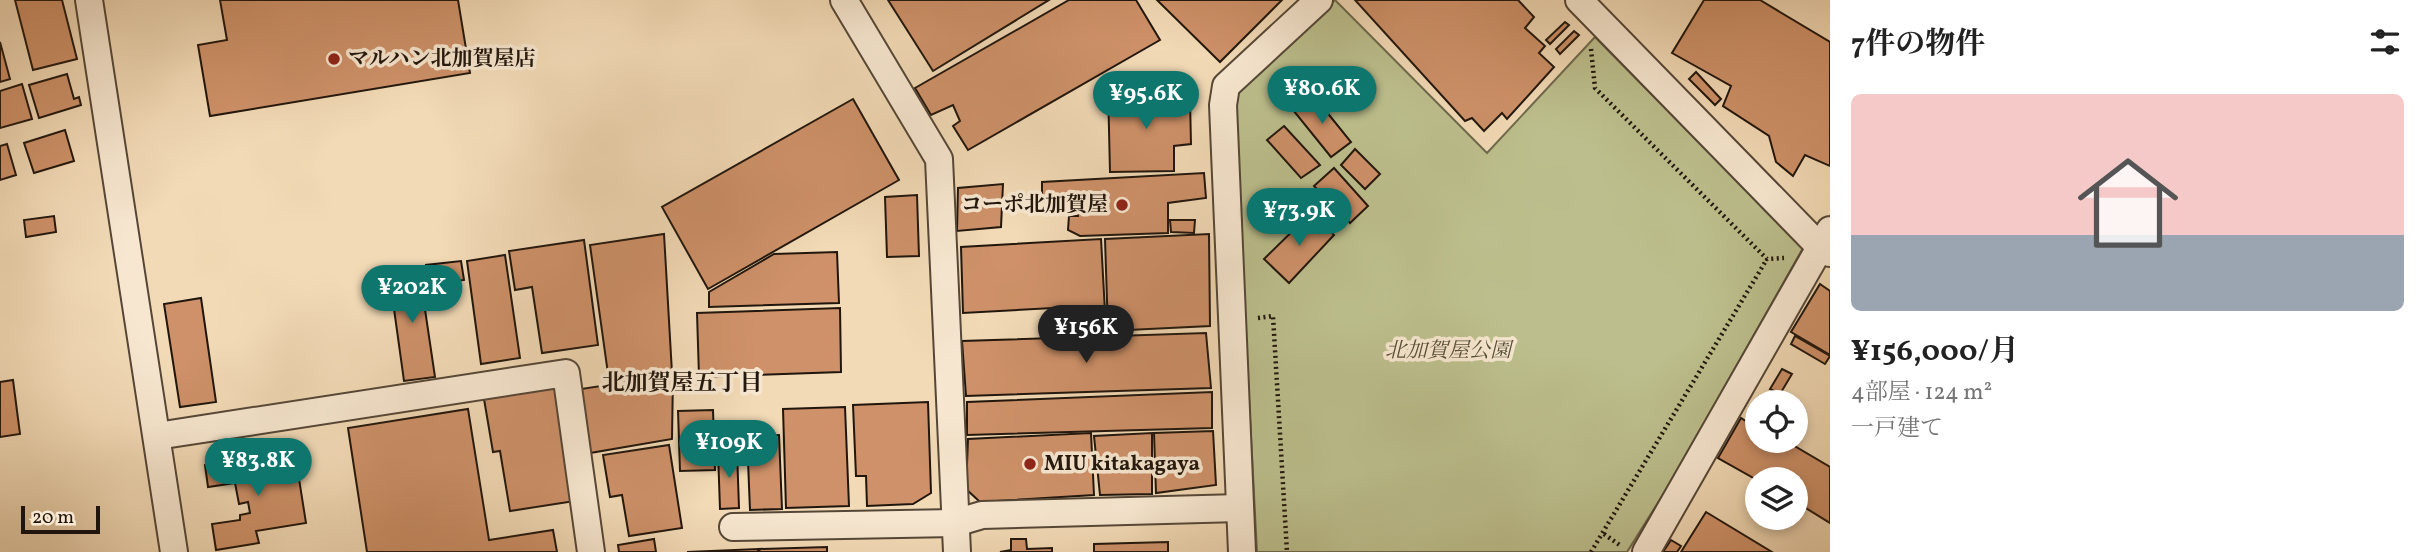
<!DOCTYPE html>
<html lang="ja">
<meta charset="utf-8">
<style>
:root{--surface:#fff;--page:#f6f6f6;--text:#222;--muted:#767676;--line:#e0e0e0;--accent:#0f766e}
body{margin:0;font-family:Vollkorn,"Noto Serif JP",serif;background:var(--page);color:var(--text);height:100vh;display:flex;flex-direction:column;font-size:26px;white-space:nowrap}
*{box-sizing:border-box;margin:0}
p{font-size:23px;color:var(--muted)}
.icon{flex:none;width:38px;height:38px;fill:none;stroke:currentColor;stroke-width:2;stroke-linecap:round;stroke-linejoin:round}
.map{position:relative;flex:1;overflow:hidden}
.details{display:flex;flex-direction:column;background:var(--surface);width:595px}
.details>*{flex:none}
.controls{position:absolute;left:1745px;top:390px;display:grid;gap:14px}
.controls a{display:grid;place-items:center;width:63px;height:63px;border-radius:50%;background:var(--surface);box-shadow:0 4px 10px #0003;font-size:35px}
.scale{position:absolute;left:21px;bottom:18px;width:79px;box-sizing:border-box;padding-left:7px;border:4px solid #21160d;border-top:0;font-size:19px;line-height:24px;white-space:nowrap;color:#21160d;-webkit-text-stroke:5px #f7e7d0;paint-order:stroke}
.price{position:absolute;translate:-50% -60px;padding:0 16px;border-radius:24px;background:var(--accent);color:#fff;font-size:23px;line-height:46px;filter:drop-shadow(0 2px 4px #0008)}
.price::after{content:'';position:absolute;left:50%;top:42px;width:21px;height:16px;margin-left:-10px;background:inherit;clip-path:polygon(0 0,100% 0,50% 100%)}
.price.on{background:#222;color:#fff}
ul{padding:0;list-style:none}
li{display:grid;align-content:center;gap:14px;height:371px;padding:0 21px}
li+li{border-top:2px solid var(--line)}
li span{display:grid;place-items:center;height:217px;border-radius:10px;color:#555}
li>.icon{margin-inline-start:auto}
span .icon{width:126px;height:126px;fill:#fffc;stroke-width:1}
li b{font-size:30px}
h2{display:flex;justify-content:space-between;align-items:center;height:84px;padding:0 21px;font-size:30px}
main{display:flex;flex:1;min-height:0}
.map>svg:first-child{display:block}
.green{fill:#bcbf8d;stroke:#6e6a4d;stroke-width:2}
.building{fill:#ce9169;stroke:#21160d;stroke-width:2}
.lines{fill:none;stroke-linecap:round;stroke-linejoin:round}
.minor-casing{stroke:#554737;stroke-width:30}
.path{stroke:#21160d;stroke-width:4.5;stroke-dasharray:2 3.5;stroke-linecap:butt}
.minor{stroke:#f7e7d0;stroke-width:26}
.poi-dot{fill:#8f2418;stroke:#f7e7d0;stroke-width:2.5}
.labels{text-anchor:middle;dominant-baseline:central;stroke-width:7;stroke-linejoin:round;paint-order:stroke}
.poi-label{font-size:21px;font-weight:bold;fill:#21160d;stroke:#f7e7d0;text-anchor:start}
.park-label{font-size:21px;font-style:italic;fill:#57513a;stroke:#f7e7d0}
.neighbourhood-label{font-size:23px;font-weight:bold;fill:#21160d;stroke:#f7e7d0}
</style>
<main>
<div class="map">
<svg width="1830" height="552" viewBox="0 0 1830 552">
<rect width="100%" height="100%" fill="#f2dab6"/>
<filter id="stains"><feTurbulence type="fractalNoise" baseFrequency=".00286" numOctaves="4"/><feColorMatrix values="0 0 0 0 .2 0 0 0 0 .09 0 0 0 0 .02 0 0 0 .5 -.17"/></filter>
<radialGradient id="worn" r=".72"><stop offset=".6" stop-color="#630" stop-opacity="0"/><stop offset="1" stop-color="#630" stop-opacity=".3"/></radialGradient>
<polygon class="green" points="1335,0 1487,153 1595,37 1803,248 1671,482 1627,552 1257,552 1233,88"/>
<g class="building">
<polygon points="15,0 62,0 77,59 33,70"/>
<polygon points="220,0 458,0 470,73 210,116 198,45 227,40"/>
<polygon points="888,0 1049,0 933,71"/>
<polygon points="1069,0 1136,0 1160,40 968,150 953,126 960,121 953,105 931,115 915,88"/>
<polygon points="1157,0 1282,0 1220,62"/>
<polygon points="1355,0 1518,0 1534,17 1525,28 1545,46 1539,53 1554,67 1507,119 1502,113 1484,131 1472,118 1465,121"/>
<polygon points="1704,0 1760,0 1830,42 1830,166 1805,155 1793,176 1776,162 1769,136 1723,106 1731,86 1672,53"/>
<polygon points="1565,22 1569,25 1550,44 1546,40"/>
<polygon points="1574,31 1579,35 1560,54 1556,49"/>
<polygon points="0,42 10,79 0,82"/>
<polygon points="1696,72 1721,99 1715,105 1689,79"/>
<polygon points="67,74 74,99 79,97 81,105 39,118 29,85"/>
<polygon points="22,84 32,119 0,128 0,91"/>
<polygon points="1136,87 1136,99 1190,100 1191,144 1174,146 1174,171 1110,172 1108,88"/>
<polygon points="1313,95 1351,142 1331,157 1293,110"/>
<polygon points="853,99 899,180 708,289 662,207"/>
<polygon points="1284,126 1320,165 1301,178 1267,140"/>
<polygon points="65,130 74,161 34,173 24,143"/>
<polygon points="7,144 16,175 0,180 0,146"/>
<polygon points="1355,149 1380,174 1365,189 1341,165"/>
<polygon points="1334,168 1368,206 1350,223 1314,186"/>
<polygon points="1204,173 1206,198 1168,203 1168,233 1080,236 1068,230 1069,216 1078,216 1077,204 1042,207 1042,182"/>
<polygon points="1003,184 1001,227 957,231 958,188"/>
<polygon points="917,195 919,256 887,257 885,197"/>
<polygon points="1311,213 1334,235 1289,283 1264,259"/>
<polygon points="54,216 56,232 26,237 24,220"/>
<polygon points="1170,220 1195,220 1194,233 1171,232"/>
<polygon points="664,234 672,373 609,381 590,245"/>
<polygon points="1209,234 1210,326 1108,331 1105,239"/>
<polygon points="1101,239 1106,330 1062,333 1053,308 963,313 961,247"/>
<polygon points="584,240 598,345 542,353 532,287 515,290 509,251"/>
<polygon points="837,252 839,303 709,307 709,292 774,254"/>
<polygon points="505,255 520,358 481,364 467,261"/>
<polygon points="461,261 464,280 428,285 426,265"/>
<polygon points="419,269 435,377 404,381 389,273"/>
<polygon points="1820,284 1830,291 1830,355 1791,332"/>
<polygon points="201,298 216,402 180,407 164,304"/>
<polygon points="840,308 841,372 699,377 697,313"/>
<polygon points="1206,333 1211,388 966,396 962,341"/>
<polygon points="1795,336 1830,356 1825,364 1791,344"/>
<polygon points="1782,369 1792,374 1780,394 1770,389"/>
<polygon points="673,375 672,439 590,453 581,389"/>
<polygon points="13,380 20,434 0,437 0,382"/>
<polygon points="557,387 575,501 510,511 500,451 493,452 484,399"/>
<polygon points="1212,392 1212,428 967,435 967,402"/>
<polygon points="928,402 931,493 913,504 867,506 866,476 856,476 853,405"/>
<polygon points="845,407 849,506 786,508 783,409"/>
<polygon points="468,409 489,540 553,530 557,552 367,552 348,428"/>
<polygon points="713,410 715,470 680,471 678,411"/>
<polygon points="1757,415 1757,441 1786,441 1830,467 1830,523 1796,502 1796,480 1757,480 1718,458 1741,418 1750,424"/>
<polygon points="1213,431 1216,485 1156,493 1154,433"/>
<polygon points="1091,433 1094,495 980,502 966,489 968,439"/>
<polygon points="1152,433 1152,494 1100,495 1094,436"/>
<polygon points="779,435 782,509 750,510 747,437"/>
<polygon points="669,445 682,528 629,536 622,495 610,497 603,455"/>
<polygon points="737,451 739,508 720,509 718,452"/>
<polygon points="242,454 244,467 255,466 254,461 274,458 275,463 296,460 306,523 256,531 259,543 216,550 212,524 240,520 240,515 250,513 248,502 239,504 235,483 208,487 205,465 229,461 228,456"/>
<polygon points="1706,512 1772,552 1681,552"/>
<polygon points="654,539 656,552 619,552 618,545"/>
<polygon points="1011,539 1026,539 1027,549 1052,548 1052,552 1000,552 1011,550"/>
<polygon points="1671,540 1681,546 1677,552 1663,552"/>
<polygon points="1168,542 1168,552 1094,552 1094,544"/>
<polygon points="827,547 827,552 760,552 759,549"/>
<polygon points="758,549 758,552 687,552"/>
</g>
<g class="lines">
<g class="minor-casing">
<g id="minor">
<polyline points="89,0 174,552"/>
<polyline points="844,0 939,159 957,552"/>
<polyline points="1579,0 1820,247 1830,253"/>
<polyline points="157,436 566,373 591,552"/>
<polyline points="733,527 955,523 982,515 1240,508"/>
<polyline points="1242,552 1223,105 1226,86 1319,0"/>
<polyline points="1646,552 1830,230"/>
</g>
</g>
<g class="path">
<polyline points="1591,49 1595,88 1767,259 1784,258"/>
<polyline points="1258,318 1273,316 1287,552"/>
<polyline points="1604,534 1621,546"/>
<polyline points="1591,552 1767,259"/>
</g>
<use href="#minor" class="minor"/>
</g>
<g class="poi-dot">
<circle cx="334" cy="59" r="7"/>
<circle cx="1122" cy="205" r="7"/>
<circle cx="1030" cy="464" r="7"/>
</g>
<g class="labels">
<g class="poi-label">
<text x="348" y="59">マルハン北加賀屋店</text>
<text x="1108" y="205" text-anchor="end">コーポ北加賀屋</text>
<text x="1044" y="464">MIU kitakagaya</text>
</g>
<g class="park-label">
<text x="1448" y="351">北加賀屋公園</text>
</g>
<g class="neighbourhood-label">
<text x="682" y="384">北加賀屋五丁目</text>
</g>
</g>
<rect width="100%" height="100%" filter="url(#stains)"/>
<rect width="100%" height="100%" fill="url(#worn)"/>
</svg>
<div class="controls">
<a><svg class="icon" aria-label="locate" viewBox="0 0 24 24"><circle cx="12" cy="12" r="6"/><path d="M12 2v4M12 18v4M2 12h4M18 12h4"/></svg></a>
<a><svg class="icon" aria-label="layers" viewBox="0 0 24 24"><path d="M12 4l9 5-9 5-9-5zM3 14l9 5 9-5"/></svg></a>
</div>
<div class="scale">20 m</div>
<b class="price" style="left:1322px;top:126px">¥80.6K</b>
<b class="price" style="left:1146px;top:131px">¥95.6K</b>
<b class="price" style="left:1299px;top:248px">¥73.9K</b>
<b class="price" style="left:412px;top:325px">¥202K</b>
<b class="price on" style="left:1086px;top:365px">¥156K</b>
<b class="price" style="left:729px;top:480px">¥109K</b>
<b class="price" style="left:258px;top:498px">¥83.8K</b>
</div>
<section class="details">
<h2>7件の物件<svg class="icon" aria-label="filters" viewBox="0 0 24 24"><path d="M4 7h16M4 17h16"/><circle cx="9" cy="7" r="2"/><circle cx="15" cy="17" r="2"/></svg></h2>
<ul>
<li><span style="background:linear-gradient(#f6c9c9 65%,#9aa5b1 0)"><svg class="icon" aria-label="home" viewBox="0 0 24 24"><path d="M3 11l9-7 9 7M6 9v11h12V9"/></svg></span><div><b>¥156,000/月</b><p>4部屋 · 124 m²</p><p>一戸建て</p></div></li>
</ul>
</section>
</main>
